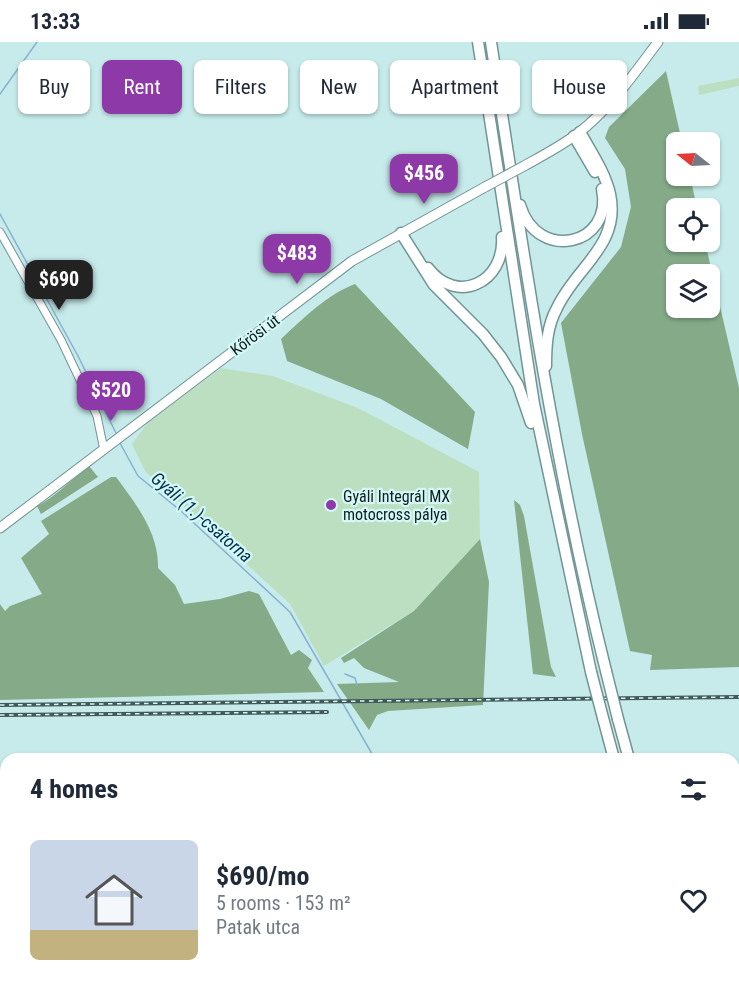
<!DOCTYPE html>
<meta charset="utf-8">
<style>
:root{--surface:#fff;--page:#f2f2f3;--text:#1f2937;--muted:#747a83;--line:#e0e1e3;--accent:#8d39a7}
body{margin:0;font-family:"Roboto Condensed",sans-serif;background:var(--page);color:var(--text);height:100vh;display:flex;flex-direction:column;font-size:22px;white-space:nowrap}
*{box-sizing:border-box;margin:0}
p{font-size:20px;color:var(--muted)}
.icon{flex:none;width:33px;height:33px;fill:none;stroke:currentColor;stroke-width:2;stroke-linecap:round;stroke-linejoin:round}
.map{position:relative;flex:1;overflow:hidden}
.side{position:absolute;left:0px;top:711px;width:740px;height:236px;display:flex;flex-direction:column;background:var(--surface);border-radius:18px 18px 0 0;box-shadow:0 2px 4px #0004}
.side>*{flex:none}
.banner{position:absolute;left:18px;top:18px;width:704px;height:54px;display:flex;gap:12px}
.needle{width:39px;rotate:288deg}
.tools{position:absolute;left:666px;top:90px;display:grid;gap:12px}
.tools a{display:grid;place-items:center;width:54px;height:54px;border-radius:9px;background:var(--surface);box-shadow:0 2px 4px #0004;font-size:30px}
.price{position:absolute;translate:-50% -51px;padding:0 14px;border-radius:12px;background:var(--accent);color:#fff;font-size:20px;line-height:39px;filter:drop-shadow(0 2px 3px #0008)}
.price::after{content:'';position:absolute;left:50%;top:36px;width:18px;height:14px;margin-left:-9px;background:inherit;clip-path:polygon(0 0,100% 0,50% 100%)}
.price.current{background:#222;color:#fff}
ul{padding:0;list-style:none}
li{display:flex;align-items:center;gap:18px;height:150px;padding:0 30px}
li+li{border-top:2px solid var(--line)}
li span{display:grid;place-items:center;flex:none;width:168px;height:120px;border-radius:9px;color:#555}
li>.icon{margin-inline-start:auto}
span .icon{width:72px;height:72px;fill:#fffc;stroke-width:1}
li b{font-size:26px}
h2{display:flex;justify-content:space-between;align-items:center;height:72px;padding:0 30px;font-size:26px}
.chip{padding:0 21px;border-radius:9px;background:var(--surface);box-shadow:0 2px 4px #0004;font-size:21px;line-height:54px}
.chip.current{background:var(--accent);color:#fff}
.status{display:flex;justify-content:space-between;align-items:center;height:42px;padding:0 30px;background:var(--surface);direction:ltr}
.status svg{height:16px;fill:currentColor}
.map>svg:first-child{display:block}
.green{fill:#bddfc1}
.forest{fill:#84aa88;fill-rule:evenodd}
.water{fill:#88b0d2}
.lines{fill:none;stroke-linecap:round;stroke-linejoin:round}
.stream{stroke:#88b0d2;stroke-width:1.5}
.building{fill:#89c3d6}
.minor-casing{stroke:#729494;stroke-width:9}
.major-casing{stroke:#729494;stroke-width:11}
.highway-casing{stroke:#729494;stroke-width:13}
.minor{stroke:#fff;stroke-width:7}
.major{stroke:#fff;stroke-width:9}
.highway{stroke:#fff;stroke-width:10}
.rail-casing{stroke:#435858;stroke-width:4}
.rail{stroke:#d4f8f8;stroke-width:1.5;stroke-dasharray:4.5;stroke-linecap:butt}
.major-bridge-casing{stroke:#729494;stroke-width:11;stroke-linecap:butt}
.highway-bridge-casing{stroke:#729494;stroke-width:13;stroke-linecap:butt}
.major-bridge{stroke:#fff;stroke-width:9}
.highway-bridge{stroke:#fff;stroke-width:10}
.poi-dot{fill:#8d39a7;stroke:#d4f8f8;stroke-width:2}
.labels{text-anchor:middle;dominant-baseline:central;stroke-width:4.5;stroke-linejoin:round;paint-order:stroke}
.street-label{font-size:16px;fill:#101e1e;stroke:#d4f8f8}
.poi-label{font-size:16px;fill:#101e1e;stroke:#d4f8f8;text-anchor:start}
.water-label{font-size:18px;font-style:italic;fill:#003252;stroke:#d4f8f8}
</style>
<div class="status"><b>13:33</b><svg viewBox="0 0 49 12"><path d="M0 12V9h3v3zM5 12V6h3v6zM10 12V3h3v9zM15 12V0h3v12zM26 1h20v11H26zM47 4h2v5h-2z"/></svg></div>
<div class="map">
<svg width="739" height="946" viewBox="0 0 739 946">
<rect width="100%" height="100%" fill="#c7ebeb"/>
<g class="green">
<polygon points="739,36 739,44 699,53 698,44"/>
<polygon points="221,326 273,334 358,366 479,430 480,497 414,569 324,624 290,562 145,429 132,402 147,381"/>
</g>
<g class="forest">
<path d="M 666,29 L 682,100 L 676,100 L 676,134 L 690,134 L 697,166 L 676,166 L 676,200 L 705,200 L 739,346 L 739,625 L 650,628 L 652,613 L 630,609 L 582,392 L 561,281 L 621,205 L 631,165 L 625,127 L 605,96 L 609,85 ZM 710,232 L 710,266 L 676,266 L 676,232 Z"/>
<path d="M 355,242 L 475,370 L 468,407 L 381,357 L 287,319 L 281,297 C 304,276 326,253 355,242 Z"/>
<path d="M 89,424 L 98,435 L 41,472 L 37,464 C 50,459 76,434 89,424 Z"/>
<path d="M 111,435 L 116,435 C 136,462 159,491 158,526 L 175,543 L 184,562 L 220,557 L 249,549 L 259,552 L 291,613 L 299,608 L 312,618 L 308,626 L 324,650 L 0,658 L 0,562 L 5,569 L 10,564 L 42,552 L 21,516 L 49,492 L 41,479 Z"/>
<polygon points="514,458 520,463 524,474 551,625 556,635 533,632"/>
<polygon points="480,497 489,540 483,663 388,669 377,673 369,688 337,642 399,640 364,626 354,616 344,621 341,616 414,569"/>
</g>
<polygon class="water" points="409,941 544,940 545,946 408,946"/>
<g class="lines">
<g class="stream">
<polyline points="0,52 37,0"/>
<polyline points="0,172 78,314 116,391"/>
<polyline points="120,401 138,434 181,469 290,570 375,717"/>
<polyline points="345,632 355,636 357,643"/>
<polyline points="352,946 354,940"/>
</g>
</g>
<polygon class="building" points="123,940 190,940 193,946 115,946"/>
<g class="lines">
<g class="minor-casing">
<g id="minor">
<polyline points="0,190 61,298 97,374 104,408"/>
<polyline points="0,778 4,775"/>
<polyline points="0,835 3,833"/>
</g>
</g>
<g class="major-casing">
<g id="major">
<path d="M 524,124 C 542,114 561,104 577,92 C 610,67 633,33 658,0"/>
<polyline points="0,486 352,219 485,145"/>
</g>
</g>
<g class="highway-casing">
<g id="highway">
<polyline points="478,0 534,362 591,630"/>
<path d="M 491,0 C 523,211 554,421 606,629"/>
<polyline points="574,94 595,130"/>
<path d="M 520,163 C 537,221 614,204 602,147"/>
<polyline points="401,191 434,243 483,292 501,315 518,343 531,381"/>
<path d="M 428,226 C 457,264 505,240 502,195"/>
<path d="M 546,324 C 546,304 547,284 557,266 C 576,225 621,203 610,152 C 605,130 591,110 580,90"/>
<polyline points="603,676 614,717"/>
<polyline points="618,677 629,717"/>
<polyline points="677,940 678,946"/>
<polyline points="692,940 693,946"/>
</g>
</g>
<use href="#minor" class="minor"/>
<use href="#major" class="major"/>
<use href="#highway" class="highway"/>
<g class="rail-casing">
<g id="rail">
<polyline points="0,663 739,655"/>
<polyline points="0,673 327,670"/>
</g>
</g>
<use href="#rail" class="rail"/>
<g class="major-bridge-casing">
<polyline id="major-bridge" points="485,145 524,124"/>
</g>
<g class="highway-bridge-casing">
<g id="highway-bridge">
<polyline points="606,629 618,677"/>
<polyline points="591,630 603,676"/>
</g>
</g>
<use href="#major-bridge" class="major-bridge"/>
<use href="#highway-bridge" class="highway-bridge"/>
</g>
<circle class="poi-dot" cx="331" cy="463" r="6"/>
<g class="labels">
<g class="street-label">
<text transform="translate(255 293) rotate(-37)">Kőrösi út</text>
</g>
<g class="poi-label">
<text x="343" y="454">Gyáli Integrál MX<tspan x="343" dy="18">motocross pálya</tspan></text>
</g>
<g class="water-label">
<text transform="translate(202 475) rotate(41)">Gyáli (1.)-csatorna</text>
</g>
</g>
</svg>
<div class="tools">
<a><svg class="needle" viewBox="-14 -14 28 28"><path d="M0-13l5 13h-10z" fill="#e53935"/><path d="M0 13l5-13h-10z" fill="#747a83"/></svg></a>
<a><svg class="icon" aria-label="locate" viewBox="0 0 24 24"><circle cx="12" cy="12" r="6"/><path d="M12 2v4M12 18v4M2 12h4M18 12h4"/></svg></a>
<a><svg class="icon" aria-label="layers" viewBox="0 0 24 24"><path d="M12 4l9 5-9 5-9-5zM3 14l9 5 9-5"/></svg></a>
</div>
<b class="price" style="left:424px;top:163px">$456</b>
<b class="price" style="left:297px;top:243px">$483</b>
<b class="price current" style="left:59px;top:269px">$690</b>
<b class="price" style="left:111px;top:380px">$520</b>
<div class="banner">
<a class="chip">Buy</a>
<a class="chip current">Rent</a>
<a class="chip">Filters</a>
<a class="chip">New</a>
<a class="chip">Apartment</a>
<a class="chip">House</a>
</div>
<section class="side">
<h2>4 homes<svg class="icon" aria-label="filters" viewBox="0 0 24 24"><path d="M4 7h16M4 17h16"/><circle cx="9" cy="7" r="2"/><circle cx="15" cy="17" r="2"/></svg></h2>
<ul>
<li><span style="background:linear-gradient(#c9d6e8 75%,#c2b280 0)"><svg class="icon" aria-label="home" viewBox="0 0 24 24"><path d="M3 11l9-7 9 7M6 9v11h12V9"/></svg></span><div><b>$690/mo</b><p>5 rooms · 153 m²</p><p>Patak utca</p></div><svg class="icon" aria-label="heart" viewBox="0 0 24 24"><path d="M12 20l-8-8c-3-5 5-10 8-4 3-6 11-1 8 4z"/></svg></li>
</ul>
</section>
</div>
